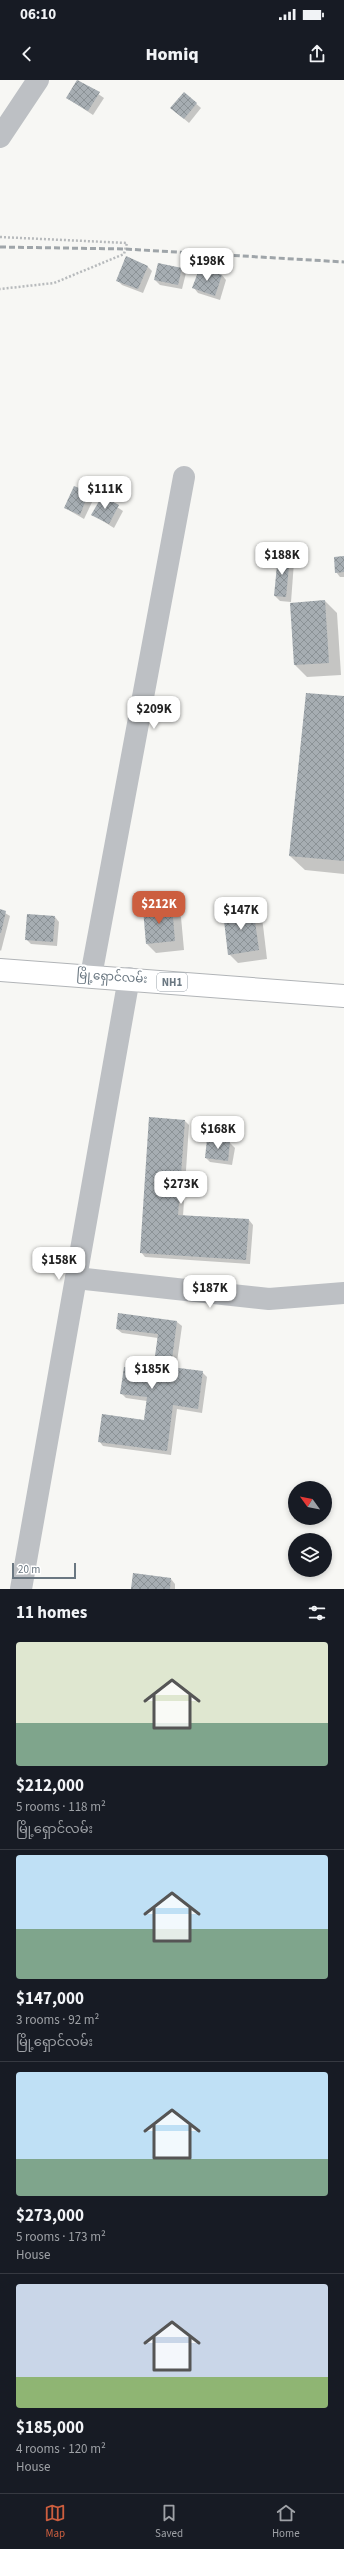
<!DOCTYPE html>
<meta charset="utf-8">
<style>
:root{--surface:#171b24;--page:#20242c;--text:#f1f3f6;--muted:#9ea1a6;--line:#363941;--accent:#cc5e3f}
body{margin:0;font-family:"Source Sans 3","Noto Sans Myanmar",sans-serif;background:var(--page);color:var(--text);height:100vh;display:flex;flex-direction:column;font-size:15px;white-space:nowrap}
*{box-sizing:border-box;margin:0}
p{font-size:13px;color:var(--muted)}
.icon{flex:none;width:22px;height:22px;fill:none;stroke:currentColor;stroke-width:2;stroke-linecap:round;stroke-linejoin:round}
.map{position:relative;height:1509px;overflow:hidden}
.side{display:flex;flex-direction:column;background:var(--surface);flex:1}
.side>*{flex:none}
.needle{width:26px;rotate:303deg}
.controls{position:absolute;left:288px;top:1401px;display:grid;gap:8px}
.controls a{display:grid;place-items:center;width:44px;height:44px;border-radius:50%;background:var(--surface);box-shadow:0 2px 6px #0003;font-size:20px}
.scale{position:absolute;left:12px;bottom:10px;width:64px;box-sizing:border-box;padding-left:4px;border:2px solid #6a7781;border-top:0;font-size:11px;line-height:14px;white-space:nowrap;color:#6a7781;-webkit-text-stroke:3px #fff;paint-order:stroke}
.price{position:absolute;translate:-50% -34px;padding:0 9px;border-radius:8px;background:#fff;color:#222;font-size:13px;line-height:26px;filter:drop-shadow(0 1px 2px #0008)}
.price::after{content:'';position:absolute;left:50%;top:24px;width:12px;height:9px;margin-left:-6px;background:inherit;clip-path:polygon(0 0,100% 0,50% 100%)}
.price.selected{background:var(--accent);color:#fff}
ul{padding:0;list-style:none}
li{display:grid;align-content:center;gap:8px;height:212px;padding:0 16px}
li+li{border-top:1px solid var(--line)}
li span{display:grid;place-items:center;height:124px;border-radius:4px;color:#555}
li>.icon{margin-inline-start:auto}
span .icon{width:72px;height:72px;fill:#fffc;stroke-width:1}
li b{font-size:17px}
h2{display:flex;justify-content:space-between;align-items:center;height:48px;padding:0 16px;font-size:17px}
.status{display:flex;justify-content:space-between;align-items:center;height:28px;padding:0 20px;background:var(--surface);direction:ltr}
.status svg{height:11px;fill:currentColor}
header{display:flex;justify-content:space-between;align-items:center;height:52px;padding:0 16px;background:var(--surface);font-size:18px;font-weight:800}
.tab-bar{display:flex;justify-content:space-around;align-items:center;height:56px;border-top:1px solid var(--line);background:var(--surface);font-size:11px;color:var(--muted)}
.tab-bar a{display:grid;justify-items:center;gap:2px}
.tab-bar .selected{color:var(--accent)}
.map>svg:first-child{display:block}
.shadow{fill:#0003}
.building{fill:url(#building-cross-hatch)}
.lines{fill:none;stroke-linecap:round;stroke-linejoin:round}
.highway-casing{stroke:#b1b4b7;stroke-width:24}
.path{stroke:#b7babc;stroke-width:2.5;stroke-dasharray:2 2;stroke-linecap:butt}
.street{stroke:#bdc0c4;stroke-width:22}
.highway{stroke:#fff;stroke-width:22}
.rail{stroke:#9fa5a9;stroke-width:3;stroke-dasharray:6 3;stroke-linecap:butt}
.labels{text-anchor:middle;dominant-baseline:central;stroke-width:4;stroke-linejoin:round;paint-order:stroke}
.shield{fill:#fff;stroke:#97a0a7;stroke-width:1}
.shield-label{font-size:11px;font-weight:bold;fill:#6a7781}
.street-label{font-size:12px;fill:#6a7781;stroke:#fff}
</style>
<div class="status"><b>06:10</b><svg viewBox="0 0 49 12"><path d="M0 12V9h3v3zM5 12V6h3v6zM10 12V3h3v9zM15 12V0h3v12zM26 1h20v11H26zM47 4h2v5h-2z"/></svg></div>
<header><svg class="icon" aria-label="back" viewBox="0 0 24 24"><path d="M15 5l-7 7 7 7"/></svg>Homiq<svg class="icon" aria-label="share" viewBox="0 0 24 24"><path d="M12 15V3M7 8l5-5 5 5M5 13v7h14v-7"/></svg></header>
<div class="map">
<svg width="344" height="1509" viewBox="0 0 344 1509">
<defs>
<pattern id="building-cross-hatch" width="8" height="8" patternUnits="userSpaceOnUse"><rect width="8" height="8" fill="#a6adb2"/><path d="M0 0l8 8M0 8l8-8" fill="none" stroke="#8b9296"/></pattern>
</defs>
<rect width="100%" height="100%" fill="#f7f7f4"/>
<g class="shadow">
<polygon points="78,0 104,18 93,35 67,18"/>
<polygon points="184,13 201,28 189,43 176,32"/>
<polygon points="147,186 152,191 143,213 122,205 117,200"/>
<polygon points="181,188 186,193 182,209 160,205 155,200"/>
<polygon points="222,195 226,200 220,220 198,213 194,208"/>
<polygon points="74,407 89,413 94,418 84,439 65,428"/>
<polygon points="102,417 123,431 114,448 93,435"/>
<polygon points="289,477 294,482 291,522 280,521 275,516"/>
<polygon points="344,477 344,497 340,497 336,492"/>
<polygon points="325,521 337,533 341,595 307,597 295,585"/>
<polygon points="344,617 344,794 305,790 290,776"/>
<polygon points="171,828 181,837 184,870 156,873 147,864 144,830"/>
<polygon points="253,828 262,837 267,879 238,883 229,874"/>
<polygon points="0,830 10,836 1,871 0,870"/>
<polygon points="55,837 59,842 57,866 31,864 26,859"/>
<polygon points="185,1041 189,1045 183,1136 249,1140 253,1145 250,1184 145,1177 141,1172"/>
<polygon points="230,1063 235,1068 232,1085 210,1082 206,1078"/>
<polygon points="177,1242 182,1246 176,1289 202,1292 207,1297 202,1333 177,1329 171,1375 103,1366 99,1361 144,1341 147,1321 126,1318 121,1313 153,1292 158,1258 122,1253 117,1249"/>
<polygon points="171,1499 175,1504 175,1509 132,1509"/>
</g>
<g class="building">
<polygon points="77,0 100,12 88,31 66,18"/>
<polygon points="184,12 197,23 184,39 170,28"/>
<polygon points="126,176 148,186 138,209 116,201"/>
<polygon points="158,183 182,188 178,205 154,200"/>
<polygon points="200,187 222,195 215,216 192,208"/>
<polygon points="74,406 89,412 80,435 64,428"/>
<polygon points="102,416 119,425 109,444 91,435"/>
<polygon points="278,475 290,476 286,517 274,516"/>
<polygon points="344,476 344,492 335,493 334,477"/>
<polygon points="325,520 329,583 294,585 290,523"/>
<polygon points="306,613 344,616 344,781 289,776"/>
<polygon points="172,826 175,861 146,864 143,829"/>
<polygon points="253,827 259,870 228,875 223,832"/>
<polygon points="0,829 6,831 1,853 0,853"/>
<polygon points="27,834 55,836 53,862 25,860"/>
<polygon points="149,1037 185,1040 178,1135 249,1139 246,1180 140,1173"/>
<polygon points="207,1059 230,1062 228,1081 205,1078"/>
<polygon points="118,1233 177,1241 171,1287 203,1291 198,1329 173,1325 167,1371 98,1362 102,1334 144,1340 147,1317 120,1314 124,1287 153,1291 158,1254 116,1249"/>
<polygon points="133,1493 171,1498 170,1509 131,1509"/>
</g>
<g class="lines">
<g class="highway-casing">
<polyline id="highway" points="0,890 344,916"/>
</g>
<polyline class="path" points="0,157 127,163 124,174 54,203 0,209"/>
<g class="street">
<polyline points="0,57 38,0"/>
<polyline points="91,896 184,397"/>
<polyline points="76,1198 269,1219 344,1213"/>
<polyline points="21,1509 129,898"/>
</g>
<use href="#highway" class="highway"/>
<polyline class="rail" points="0,167 125,169 344,182"/>
</g>
<g class="labels">
<rect class="shield" x="157" y="893" width="30" height="18" rx="3"/>
<g class="shield-label">
<text x="172" y="902">NH1</text>
</g>
<g class="street-label">
<text transform="translate(112 897) rotate(4)">မြို့ရှောင်လမ်း</text>
</g>
</g>
</svg>
<div class="controls">
<a><svg class="needle" viewBox="-14 -14 28 28"><path d="M0-13l5 13h-10z" fill="#e53935"/><path d="M0 13l5-13h-10z" fill="#9ea1a6"/></svg></a>
<a><svg class="icon" aria-label="layers" viewBox="0 0 24 24"><path d="M12 4l9 5-9 5-9-5zM3 14l9 5 9-5"/></svg></a>
</div>
<div class="scale">20 m</div>
<b class="price" style="left:207px;top:202px">$198K</b>
<b class="price" style="left:105px;top:430px">$111K</b>
<b class="price" style="left:282px;top:496px">$188K</b>
<b class="price" style="left:154px;top:650px">$209K</b>
<b class="price selected" style="left:159px;top:845px">$212K</b>
<b class="price" style="left:241px;top:851px">$147K</b>
<b class="price" style="left:218px;top:1070px">$168K</b>
<b class="price" style="left:181px;top:1125px">$273K</b>
<b class="price" style="left:59px;top:1201px">$158K</b>
<b class="price" style="left:210px;top:1229px">$187K</b>
<b class="price" style="left:152px;top:1310px">$185K</b>
</div>
<section class="side">
<h2>11 homes<svg class="icon" aria-label="filters" viewBox="0 0 24 24"><path d="M4 7h16M4 17h16"/><circle cx="9" cy="7" r="2"/><circle cx="15" cy="17" r="2"/></svg></h2>
<ul>
<li><span style="background:linear-gradient(#dfe7d0 65%,#7fa58c 0)"><svg class="icon" aria-label="home" viewBox="0 0 24 24"><path d="M3 11l9-7 9 7M6 9v11h12V9"/></svg></span><div><b>$212,000</b><p>5 rooms · 118 m²</p><p>မြို့ရှောင်လမ်း</p></div></li>
<li><span style="background:linear-gradient(#bfe0f5 60%,#7fa58c 0)"><svg class="icon" aria-label="home" viewBox="0 0 24 24"><path d="M3 11l9-7 9 7M6 9v11h12V9"/></svg></span><div><b>$147,000</b><p>3 rooms · 92 m²</p><p>မြို့ရှောင်လမ်း</p></div></li>
<li><span style="background:linear-gradient(#bfe0f5 70%,#7fa58c 0)"><svg class="icon" aria-label="home" viewBox="0 0 24 24"><path d="M3 11l9-7 9 7M6 9v11h12V9"/></svg></span><div><b>$273,000</b><p>5 rooms · 173 m²</p><p>House</p></div></li>
<li><span style="background:linear-gradient(#c9d6e8 75%,#8fb573 0)"><svg class="icon" aria-label="home" viewBox="0 0 24 24"><path d="M3 11l9-7 9 7M6 9v11h12V9"/></svg></span><div><b>$185,000</b><p>4 rooms · 120 m²</p><p>House</p></div></li>
</ul>
</section>
<nav class="tab-bar">
<a class="selected"><svg class="icon" aria-label="map" viewBox="0 0 24 24"><path d="M3 6l6-2 6 2 6-2v14l-6 2-6-2-6 2zM9 4v14M15 6v14"/></svg>Map</a>
<a><svg class="icon" aria-label="saved" viewBox="0 0 24 24"><path d="M7 4h10v16l-5-4-5 4z"/></svg>Saved</a>
<a><svg class="icon" aria-label="home" viewBox="0 0 24 24"><path d="M3 11l9-7 9 7M6 9v11h12V9"/></svg>Home</a>
</nav>
